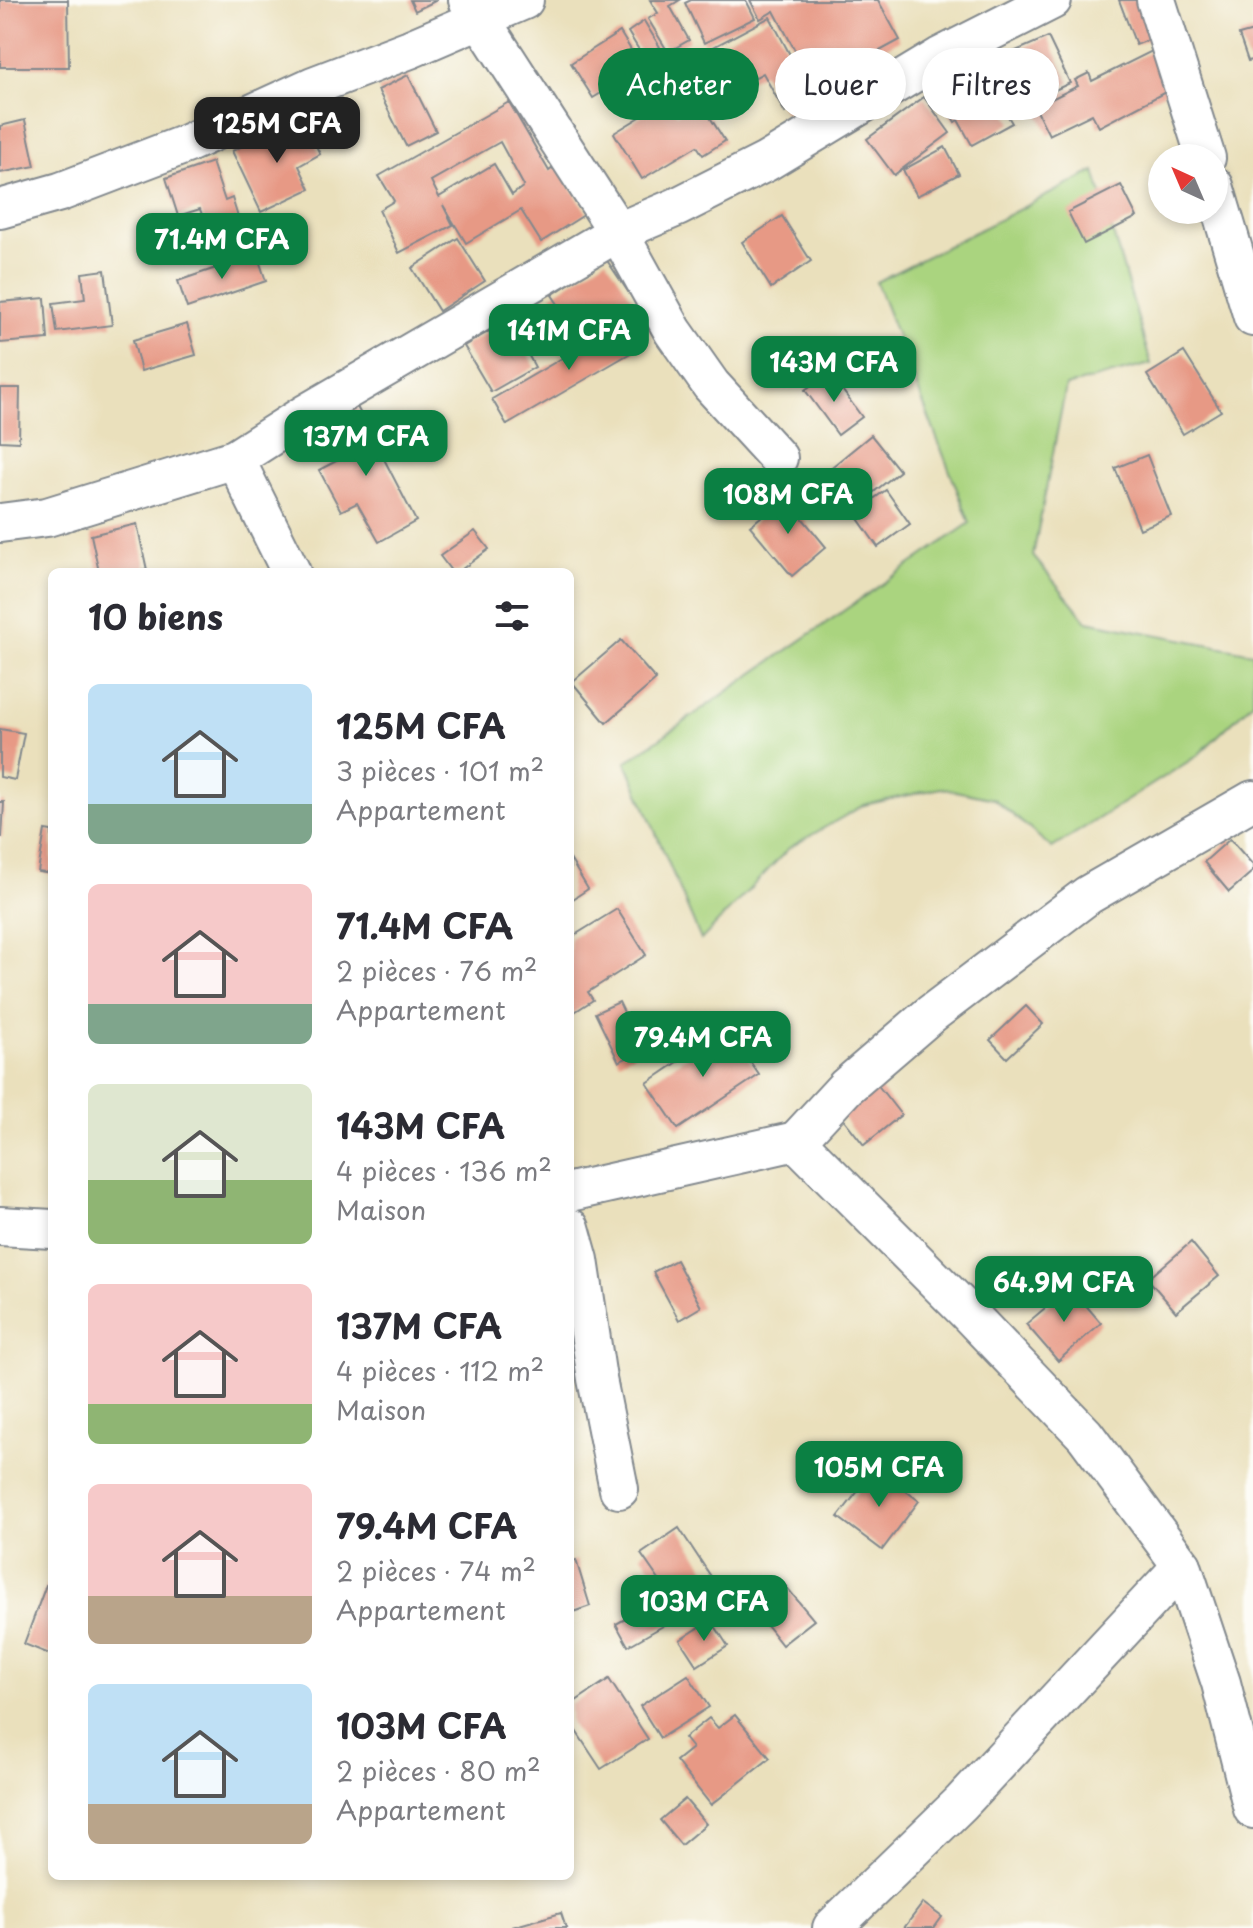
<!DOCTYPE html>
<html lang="fr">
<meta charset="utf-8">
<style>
:root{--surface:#fff;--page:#f7f7f7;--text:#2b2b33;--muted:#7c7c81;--accent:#0b8043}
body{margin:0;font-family:"Playpen Sans",sans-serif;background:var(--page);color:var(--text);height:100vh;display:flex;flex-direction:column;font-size:30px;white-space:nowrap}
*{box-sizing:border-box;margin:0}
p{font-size:26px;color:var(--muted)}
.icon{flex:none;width:44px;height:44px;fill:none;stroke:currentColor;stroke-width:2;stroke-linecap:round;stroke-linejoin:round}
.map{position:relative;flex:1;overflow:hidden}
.details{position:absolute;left:48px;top:568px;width:526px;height:1312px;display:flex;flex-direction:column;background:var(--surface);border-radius:12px;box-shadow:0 4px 12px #0003}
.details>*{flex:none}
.banner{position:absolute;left:598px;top:48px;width:534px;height:72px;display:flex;gap:16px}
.needle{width:52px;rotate:316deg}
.controls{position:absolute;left:1148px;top:144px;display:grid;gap:16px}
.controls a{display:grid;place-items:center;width:80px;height:80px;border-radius:50%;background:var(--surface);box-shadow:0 4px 12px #0003;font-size:40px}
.price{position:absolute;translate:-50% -68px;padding:0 18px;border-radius:16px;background:var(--accent);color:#fff;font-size:26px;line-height:52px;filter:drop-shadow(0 2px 4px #0008)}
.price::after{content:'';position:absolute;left:50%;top:48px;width:24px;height:18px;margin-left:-12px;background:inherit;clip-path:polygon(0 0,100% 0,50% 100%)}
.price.on{background:#222;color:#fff}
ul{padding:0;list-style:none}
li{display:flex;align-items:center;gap:24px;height:200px;padding:0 40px}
li span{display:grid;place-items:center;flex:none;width:224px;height:160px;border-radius:12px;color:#555}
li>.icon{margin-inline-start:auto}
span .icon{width:96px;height:96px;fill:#fffc;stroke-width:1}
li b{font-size:34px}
h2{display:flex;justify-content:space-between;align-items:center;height:96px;padding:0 40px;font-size:34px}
.tag{padding:0 28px;border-radius:36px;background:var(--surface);box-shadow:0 4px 12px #0003;font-size:28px;line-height:72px}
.tag.on{background:var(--accent);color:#fff}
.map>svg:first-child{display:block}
.green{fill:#aad47f;stroke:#62826e;stroke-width:2}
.building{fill:#e79985;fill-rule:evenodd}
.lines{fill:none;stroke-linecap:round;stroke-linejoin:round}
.minor-casing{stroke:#82888d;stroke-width:42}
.minor{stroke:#fff;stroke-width:38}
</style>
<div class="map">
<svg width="1253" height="1928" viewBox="0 0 1253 1928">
<rect width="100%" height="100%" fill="#fdfcf7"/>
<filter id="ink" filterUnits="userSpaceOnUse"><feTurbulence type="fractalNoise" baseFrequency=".0125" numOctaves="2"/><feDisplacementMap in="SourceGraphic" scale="16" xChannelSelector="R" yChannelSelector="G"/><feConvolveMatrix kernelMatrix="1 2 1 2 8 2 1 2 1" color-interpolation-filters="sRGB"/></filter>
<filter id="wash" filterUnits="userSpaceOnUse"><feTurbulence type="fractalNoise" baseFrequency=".006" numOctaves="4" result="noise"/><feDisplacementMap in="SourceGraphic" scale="32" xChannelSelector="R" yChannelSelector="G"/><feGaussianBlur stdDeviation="1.8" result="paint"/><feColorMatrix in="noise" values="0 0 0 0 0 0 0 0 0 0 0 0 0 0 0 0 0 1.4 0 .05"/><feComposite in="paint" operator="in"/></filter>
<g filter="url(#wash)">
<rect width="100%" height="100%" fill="#eae0bc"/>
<polygon class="green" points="1095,171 1151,364 1066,386 1033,556 1087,621 1253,653 1253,702 1197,756 1052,848 994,799 941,788 864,805 789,848 701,940 626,762 970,523 876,282"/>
<g id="blocks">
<g class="building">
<polygon points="0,0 68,0 69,67 0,67"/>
<polygon points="410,0 437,0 415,11"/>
<polygon points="650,0 680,0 670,6 689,40 668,52 648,19 658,13"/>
<polygon points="691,0 746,0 755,18 704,43 685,3"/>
<polygon points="750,0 878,0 900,40 841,72 842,77 816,90 774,11 760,19"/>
<polygon points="1119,0 1147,0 1161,35 1136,45"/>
<polygon points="770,17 813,98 785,113 763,73 713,100 709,95 699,100 725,141 703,155 697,146 642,179 614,133 668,100 677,114 695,102 674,62 688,55 691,59"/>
<polygon points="644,21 660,47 644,58 628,32"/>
<polygon points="1253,31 1253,60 1248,61 1239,35"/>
<polygon points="620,32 642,68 593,98 571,63"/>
<polygon points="1048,37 1070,83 1014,109 993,61"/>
<polygon points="1156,49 1175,87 1099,127 1092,114 1049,135 1035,107 1078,86 1075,80 1089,73 1092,81"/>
<polygon points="980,54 1003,94 997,98 1012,123 972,145 958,120 955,122 931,82"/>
<polygon points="408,75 436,131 406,146 378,90"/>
<polygon points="924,97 950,133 894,175 867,139"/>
<path d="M 509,102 L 549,171 L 557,165 L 587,213 L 541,242 L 521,210 L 466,243 L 443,205 L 453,225 L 399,253 L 379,210 L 394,201 L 379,176 ZM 500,142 L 524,186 L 512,195 L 494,164 L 439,197 L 431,181 Z"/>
<polygon points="25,120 35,166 0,173 0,126"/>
<polygon points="305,123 320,154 299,166 310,189 261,212 232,151 281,128 284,134"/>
<polygon points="945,147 959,174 917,196 903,170"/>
<polygon points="212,162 225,201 232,198 242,230 211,240 200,209 178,216 166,178"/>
<polygon points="1121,185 1137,217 1084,244 1068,212"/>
<polygon points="782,216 811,261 771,288 742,242"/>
<polygon points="458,238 485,281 439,311 412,268"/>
<polygon points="257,254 266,281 187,308 178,281"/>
<polygon points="606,259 637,305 583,342 552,295"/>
<polygon points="105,270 112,325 57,332 53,303 85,299 82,273"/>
<polygon points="45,298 48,339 0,343 0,302"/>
<polygon points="631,318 646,344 507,425 492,399"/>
<polygon points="509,320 535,367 491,392 464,346"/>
<polygon points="187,324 196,355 141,371 133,340"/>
<polygon points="1184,352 1221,411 1183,434 1147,375"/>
<polygon points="829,372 862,417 838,435 805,390"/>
<polygon points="0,388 20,388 19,442 0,441"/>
<polygon points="354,401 416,521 379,542 357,503 341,511 319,470 350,454 330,414"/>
<polygon points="871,435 900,471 855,507 827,471"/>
<polygon points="1147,455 1171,516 1140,529 1115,468"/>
<polygon points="886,490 910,524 878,547 854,513"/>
<polygon points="785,497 826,547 792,576 750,526"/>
<polygon points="137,524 147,570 99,572 91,535"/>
<polygon points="475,531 489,549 458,572 452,572 440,556"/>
<polygon points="621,640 656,680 606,723 572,682"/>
<polygon points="0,729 24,733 15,780 0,777"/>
<polygon points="0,802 4,802 2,837 0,837"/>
<polygon points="45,830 52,831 52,874 38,872"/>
<polygon points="1230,839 1253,865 1253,871 1229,892 1204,862"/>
<polygon points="570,859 588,889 570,901"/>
<polygon points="617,909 646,955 588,992 593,1000 570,1015 570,938"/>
<polygon points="619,1002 642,1050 619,1062 595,1013"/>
<polygon points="1026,1006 1043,1024 1007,1058 990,1040"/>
<polygon points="728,1028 759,1075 678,1129 647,1083"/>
<polygon points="873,1079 901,1115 864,1145 835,1108"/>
<polygon points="1191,1242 1219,1276 1176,1312 1148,1279"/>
<polygon points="676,1260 701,1307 679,1320 653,1272"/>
<polygon points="1070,1287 1101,1323 1058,1361 1026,1324"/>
<polygon points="876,1468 919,1501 882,1550 838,1517"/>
<polygon points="679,1528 712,1578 675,1603 641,1554"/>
<polygon points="576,1560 590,1606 570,1613 570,1562"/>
<polygon points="783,1583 814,1620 782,1645 753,1608"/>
<polygon points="46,1585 52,1587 52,1655 24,1644"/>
<polygon points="658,1601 670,1622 628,1646 616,1624"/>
<polygon points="711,1620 728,1646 697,1666 680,1640"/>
<polygon points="688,1675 709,1707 660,1738 640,1706"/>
<polygon points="609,1679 648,1739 601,1769 570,1722 570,1705"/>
<polygon points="735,1715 770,1758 711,1805 676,1761 692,1748 684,1738 709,1718 718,1728"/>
<polygon points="685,1799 706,1824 681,1845 660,1820"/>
<polygon points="923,1903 942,1917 934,1928 904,1928"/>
<polygon points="561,1913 566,1928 512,1928 512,1927"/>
</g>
</g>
</g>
<g filter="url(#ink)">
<use href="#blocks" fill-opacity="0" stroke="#82888d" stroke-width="2"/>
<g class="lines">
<g class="minor-casing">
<g id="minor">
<polyline points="468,0 618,232 673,331 711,385 778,458"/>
<polyline points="1156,0 1206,158"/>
<polyline points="1214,186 1253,317"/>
<polyline points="0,209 60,192 186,144 313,86 410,49 524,0"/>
<polyline points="235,459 291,572"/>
<polyline points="0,523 47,517 235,459 304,415 618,232 677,207 766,162 940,57 1052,0"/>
<polyline points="796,1141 846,1087 931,1014 1088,895 1253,800"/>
<polyline points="570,1192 796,1141 966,1311 1085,1435 1182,1566 1221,1683 1253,1809"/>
<polyline points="0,1226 52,1229"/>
<polyline points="570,1228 579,1260 597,1379 619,1489"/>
<polyline points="832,1928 961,1803 1182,1566"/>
</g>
</g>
<use href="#minor" class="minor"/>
</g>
</g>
</svg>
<div class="controls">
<a><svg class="needle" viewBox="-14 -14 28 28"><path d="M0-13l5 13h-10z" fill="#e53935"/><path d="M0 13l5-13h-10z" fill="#7c7c81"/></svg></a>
</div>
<b class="price on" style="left:277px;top:165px">125M CFA</b>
<b class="price" style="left:222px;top:281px">71.4M CFA</b>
<b class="price" style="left:569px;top:372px">141M CFA</b>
<b class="price" style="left:834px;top:404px">143M CFA</b>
<b class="price" style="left:366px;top:478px">137M CFA</b>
<b class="price" style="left:788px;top:536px">108M CFA</b>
<b class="price" style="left:703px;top:1079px">79.4M CFA</b>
<b class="price" style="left:1064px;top:1324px">64.9M CFA</b>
<b class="price" style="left:879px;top:1509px">105M CFA</b>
<b class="price" style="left:704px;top:1643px">103M CFA</b>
<div class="banner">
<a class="tag on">Acheter</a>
<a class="tag">Louer</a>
<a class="tag">Filtres</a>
</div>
<section class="details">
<h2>10 biens<svg class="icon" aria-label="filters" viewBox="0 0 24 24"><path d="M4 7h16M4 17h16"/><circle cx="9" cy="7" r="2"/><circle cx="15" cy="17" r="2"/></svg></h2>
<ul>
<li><span style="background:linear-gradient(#bfe0f5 75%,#7fa58c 0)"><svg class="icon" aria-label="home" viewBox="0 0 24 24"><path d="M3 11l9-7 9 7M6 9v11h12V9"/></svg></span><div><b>125M CFA</b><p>3 pièces · 101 m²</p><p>Appartement</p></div></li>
<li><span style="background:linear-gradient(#f6c9c9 75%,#7fa58c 0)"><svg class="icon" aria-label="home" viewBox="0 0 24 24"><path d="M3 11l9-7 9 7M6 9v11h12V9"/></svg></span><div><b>71.4M CFA</b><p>2 pièces · 76 m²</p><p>Appartement</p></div></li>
<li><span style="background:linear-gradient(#dfe7d0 60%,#8fb573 0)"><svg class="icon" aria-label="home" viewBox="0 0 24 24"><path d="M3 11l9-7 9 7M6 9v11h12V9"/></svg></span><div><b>143M CFA</b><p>4 pièces · 136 m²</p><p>Maison</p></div></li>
<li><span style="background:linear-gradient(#f6c9c9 75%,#8fb573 0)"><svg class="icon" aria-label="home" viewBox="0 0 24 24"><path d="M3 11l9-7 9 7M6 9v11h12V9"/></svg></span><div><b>137M CFA</b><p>4 pièces · 112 m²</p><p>Maison</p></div></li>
<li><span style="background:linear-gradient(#f6c9c9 70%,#b9a48a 0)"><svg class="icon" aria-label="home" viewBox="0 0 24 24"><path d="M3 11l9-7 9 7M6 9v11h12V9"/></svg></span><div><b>79.4M CFA</b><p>2 pièces · 74 m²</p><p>Appartement</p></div></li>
<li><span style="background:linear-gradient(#bfe0f5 75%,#b9a48a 0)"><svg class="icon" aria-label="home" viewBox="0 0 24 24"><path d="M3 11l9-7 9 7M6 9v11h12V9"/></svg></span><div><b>103M CFA</b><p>2 pièces · 80 m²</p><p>Appartement</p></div></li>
</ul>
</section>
</div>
